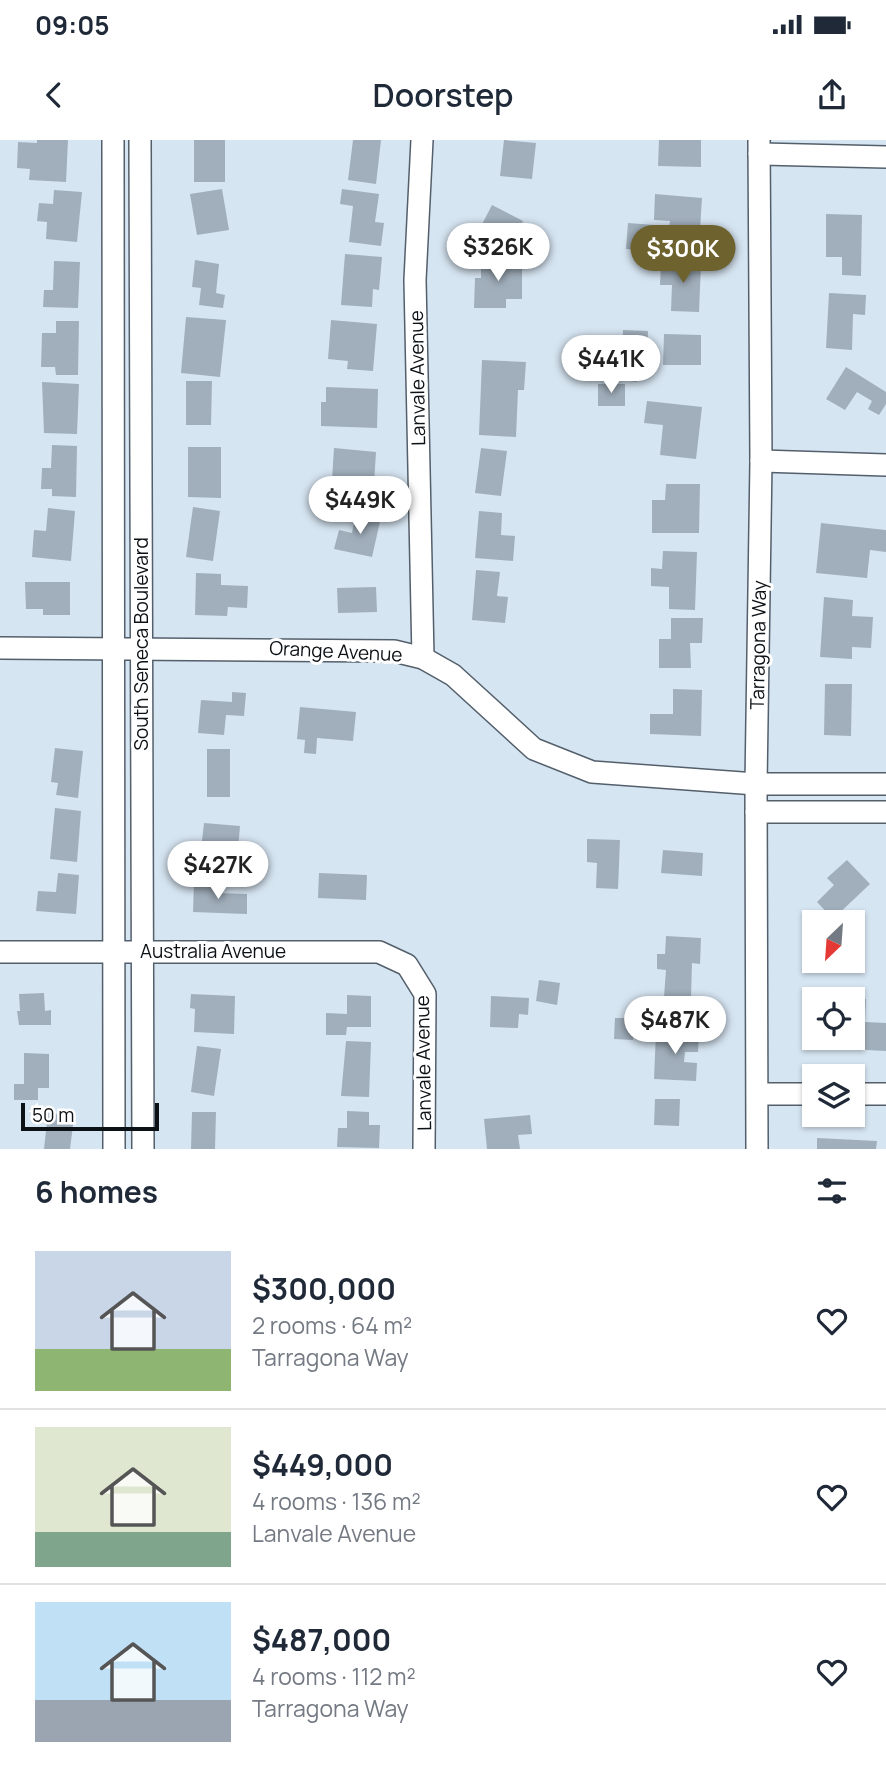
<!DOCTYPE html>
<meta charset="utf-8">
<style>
:root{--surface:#fff;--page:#f2f2f3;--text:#1f2937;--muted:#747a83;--line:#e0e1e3;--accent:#6e622f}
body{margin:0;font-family:Manrope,sans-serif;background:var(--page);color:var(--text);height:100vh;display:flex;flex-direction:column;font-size:26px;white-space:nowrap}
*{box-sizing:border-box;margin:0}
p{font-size:23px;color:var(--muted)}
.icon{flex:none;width:38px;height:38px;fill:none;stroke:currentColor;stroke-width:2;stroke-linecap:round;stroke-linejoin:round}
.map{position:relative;height:1009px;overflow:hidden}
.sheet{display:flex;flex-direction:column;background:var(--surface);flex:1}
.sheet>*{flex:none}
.needle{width:46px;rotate:205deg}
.tools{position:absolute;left:802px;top:770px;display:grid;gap:14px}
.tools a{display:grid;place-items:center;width:63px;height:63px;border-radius:0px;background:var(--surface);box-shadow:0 2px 5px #0004;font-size:35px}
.scale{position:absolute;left:21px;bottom:18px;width:138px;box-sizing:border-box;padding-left:7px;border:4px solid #0c1115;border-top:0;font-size:19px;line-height:24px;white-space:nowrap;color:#0c1115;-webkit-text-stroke:5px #fff;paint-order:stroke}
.price{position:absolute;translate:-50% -60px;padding:0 16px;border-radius:24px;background:#fff;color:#222;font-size:23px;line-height:46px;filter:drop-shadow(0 2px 4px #0008)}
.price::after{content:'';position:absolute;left:50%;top:42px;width:21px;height:16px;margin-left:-10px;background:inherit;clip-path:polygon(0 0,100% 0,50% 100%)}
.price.selected{background:var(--accent);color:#fff}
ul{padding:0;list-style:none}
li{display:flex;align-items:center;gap:21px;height:175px;padding:0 35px}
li+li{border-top:2px solid var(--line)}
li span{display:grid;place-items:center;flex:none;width:196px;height:140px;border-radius:0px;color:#555}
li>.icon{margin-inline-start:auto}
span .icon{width:84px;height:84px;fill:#fffc;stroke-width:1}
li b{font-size:30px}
h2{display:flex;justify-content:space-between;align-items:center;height:84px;padding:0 35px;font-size:30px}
.status{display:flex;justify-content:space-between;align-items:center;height:49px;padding:0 35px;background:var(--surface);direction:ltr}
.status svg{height:19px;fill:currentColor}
header{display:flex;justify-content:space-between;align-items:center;height:91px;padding:0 35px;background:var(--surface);font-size:32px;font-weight:600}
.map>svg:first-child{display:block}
.building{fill:#a1afbc}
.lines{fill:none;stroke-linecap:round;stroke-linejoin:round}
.minor-casing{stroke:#535f6b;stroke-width:24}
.minor{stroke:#fff;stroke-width:21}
.labels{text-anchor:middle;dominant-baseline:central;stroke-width:6;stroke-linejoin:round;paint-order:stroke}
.street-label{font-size:19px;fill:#0c1115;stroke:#fff}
</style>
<div class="status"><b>09:05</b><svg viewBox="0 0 49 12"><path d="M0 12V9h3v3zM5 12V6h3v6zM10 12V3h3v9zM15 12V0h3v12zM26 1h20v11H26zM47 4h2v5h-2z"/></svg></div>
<header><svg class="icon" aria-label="back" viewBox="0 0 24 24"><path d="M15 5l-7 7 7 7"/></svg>Doorstep<svg class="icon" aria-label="share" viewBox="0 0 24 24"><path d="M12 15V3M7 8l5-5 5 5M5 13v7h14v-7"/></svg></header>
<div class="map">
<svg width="886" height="1009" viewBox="0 0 886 1009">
<rect width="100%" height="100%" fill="#d6e5f2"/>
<g class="building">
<polygon points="37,0 68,0 66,42 29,40 30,29 17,28 18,2 37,3"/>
<rect x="194" y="0" width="31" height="42"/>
<polygon points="353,0 381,0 376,44 348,40"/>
<polygon points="504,0 536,3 532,39 500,36"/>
<polygon points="659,0 701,0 701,27 658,26"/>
<polygon points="222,49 229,90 197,95 190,54"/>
<polygon points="342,49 379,54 375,82 384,83 381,106 349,102 353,66 340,64"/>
<polygon points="54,50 82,52 77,102 46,99 47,82 37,81 39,63 53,64"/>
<polygon points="655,54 702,58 700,90 669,87 670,81 654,80"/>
<polygon points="492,65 523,81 509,106 479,90"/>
<polygon points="826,74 862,75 861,136 842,135 842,117 826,117"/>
<polygon points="628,83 654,85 652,111 626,109"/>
<polygon points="345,114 382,117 379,150 373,149 372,167 341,165"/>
<polygon points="481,118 522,119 522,159 506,159 506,168 474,168 475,138 481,138"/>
<polygon points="195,120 219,124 216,153 225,155 223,168 199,165 201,148 192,147"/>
<polygon points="54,121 80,122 78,168 43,167 44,150 53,150"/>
<polygon points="661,122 701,124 699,172 671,171 672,145 660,145"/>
<polygon points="829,153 866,155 865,175 853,174 852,210 826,208"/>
<polygon points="186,177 226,180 220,237 181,233"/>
<polygon points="331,180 377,184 373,231 347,229 348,221 328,219"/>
<polygon points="56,181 79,181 78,235 56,235 55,227 41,227 42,193 56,193"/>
<polygon points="623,190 648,191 647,217 622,216"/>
<polygon points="664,194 701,195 701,225 663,225"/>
<polygon points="482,220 526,222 524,250 518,250 516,297 479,295"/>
<polygon points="617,222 640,225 637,242 615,239"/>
<polygon points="846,227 886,252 886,264 879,275 868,269 872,261 857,252 845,270 826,259"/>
<polygon points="186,241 212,241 211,285 186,285"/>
<polygon points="42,242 79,244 77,294 44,293"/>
<rect x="598" y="244" width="27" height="22"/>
<polygon points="326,247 378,249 377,288 321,286 321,262 326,262"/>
<polygon points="647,261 702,267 696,319 660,315 663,285 644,283"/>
<polygon points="52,305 77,306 76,357 52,356 52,349 41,349 42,328 51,328"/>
<polygon points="188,307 221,307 221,358 188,357"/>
<polygon points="334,308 376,312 373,359 331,356"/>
<polygon points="481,308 507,311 501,356 475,353"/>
<polygon points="666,344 700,344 699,393 652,393 652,360 665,360"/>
<polygon points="193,367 220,371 213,421 186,417"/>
<polygon points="48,368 75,371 71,421 32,417 34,390 46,391"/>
<polygon points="479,371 502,373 501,395 515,396 513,421 475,418"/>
<polygon points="356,372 381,377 372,417 334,409 339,390 352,393"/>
<polygon points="821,383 886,390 886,412 870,410 867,438 816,433"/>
<polygon points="663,411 697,412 695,470 669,469 669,447 651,446 651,428 662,429"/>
<polygon points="476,430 500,432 497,456 508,457 505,483 472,480"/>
<polygon points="196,433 221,434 221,445 248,446 247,468 228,467 227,476 195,475"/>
<polygon points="25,442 70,442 70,475 43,475 43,469 26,469"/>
<polygon points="376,447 377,472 338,473 337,448"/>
<polygon points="824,457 853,460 852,476 873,477 871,508 852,507 852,519 820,517"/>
<polygon points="671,478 703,478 702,503 690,503 691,528 659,528 659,499 671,499"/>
<polygon points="825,544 852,544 851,596 824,595"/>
<polygon points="673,549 702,550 701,596 650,594 650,574 673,574"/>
<polygon points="232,552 246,553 244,576 226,575 224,595 198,593 201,560 232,562"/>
<polygon points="300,567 356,572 353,601 317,598 316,614 304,613 305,600 297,599"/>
<polygon points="55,608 83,611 78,658 56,655 58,643 51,642"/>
<rect x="207" y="609" width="23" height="48"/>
<polygon points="55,668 81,671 77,722 50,719"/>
<polygon points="204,683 240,686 237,721 200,718"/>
<polygon points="587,699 620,700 618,749 596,748 597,723 587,722"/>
<polygon points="663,710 703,713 702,736 661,733"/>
<polygon points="847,720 870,744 833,779 817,762 834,745 827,738"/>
<polygon points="58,733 79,735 76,774 36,771 38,751 56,752"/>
<polygon points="319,733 367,735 366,760 318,758"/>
<polygon points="194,743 217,744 217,753 247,754 247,774 193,772"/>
<polygon points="861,785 862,832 828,833 827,821 852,821 852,786"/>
<polygon points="666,796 701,798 700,824 692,823 691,858 664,857 666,830 657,829 657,814 665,814"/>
<polygon points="539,840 560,843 557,865 536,861"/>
<polygon points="44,853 45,871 51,870 51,885 19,885 17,871 20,871 19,854"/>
<polygon points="191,854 235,856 234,894 194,892 195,869 190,868"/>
<polygon points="347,855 371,856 371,887 347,887 346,895 326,895 326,873 347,874"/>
<polygon points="491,856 529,858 528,875 519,874 518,888 490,887"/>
<polygon points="852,858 866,859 865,882 886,883 886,911 827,908 828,898 852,898"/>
<polygon points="615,878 634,878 633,900 614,899"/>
<polygon points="656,892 699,894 698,912 685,912 684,922 697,923 696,941 654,939"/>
<polygon points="346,901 371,902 369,957 341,956"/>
<polygon points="197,906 221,909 214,956 191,952"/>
<polygon points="24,913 49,914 49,948 38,948 38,960 14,960 14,944 24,944"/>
<polygon points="655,959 680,959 679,986 654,985"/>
<polygon points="347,971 369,972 369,985 380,985 379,1008 337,1007 338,988 347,988"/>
<polygon points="192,972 216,972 215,1009 191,1009"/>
<polygon points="48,973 74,977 70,1009 44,1009"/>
<polygon points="530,975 532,994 518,995 520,1009 487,1009 484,979"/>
<polygon points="817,998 877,1001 876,1009 817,1009"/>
</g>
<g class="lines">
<g class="minor-casing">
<g id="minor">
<polyline points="113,0 114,1009"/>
<polyline points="140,0 143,1009"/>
<polyline points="422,0 415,140 423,518"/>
<polyline points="759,14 886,17"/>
<polyline points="761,321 886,325"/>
<polyline points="0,508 394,511 423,518 453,535 534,609 592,632 756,644 886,644"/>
<polyline points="756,672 886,672"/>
<polyline points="0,812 379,812 407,825 425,854 424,1009"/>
<polyline points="759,954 814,954"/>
<polyline points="852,954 886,954"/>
<polyline points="757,1009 756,644 761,321 759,0"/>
</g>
</g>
<use href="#minor" class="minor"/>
</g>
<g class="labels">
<g class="street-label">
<text transform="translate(417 238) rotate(-91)">Lanvale Avenue</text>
<text transform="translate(141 504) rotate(-90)">South Seneca Boulevard</text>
<text transform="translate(758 505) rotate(-89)">Tarragona Way</text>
<text transform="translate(336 511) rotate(3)">Orange Avenue</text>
<text x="213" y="811">Australia Avenue</text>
<text transform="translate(423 923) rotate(-91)">Lanvale Avenue</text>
</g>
</g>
</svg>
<div class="tools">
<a><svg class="needle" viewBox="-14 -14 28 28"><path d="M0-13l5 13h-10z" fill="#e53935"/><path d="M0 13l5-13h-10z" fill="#747a83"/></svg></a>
<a><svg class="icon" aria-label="locate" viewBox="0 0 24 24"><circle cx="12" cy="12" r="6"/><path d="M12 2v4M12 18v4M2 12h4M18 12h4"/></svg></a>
<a><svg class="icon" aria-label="layers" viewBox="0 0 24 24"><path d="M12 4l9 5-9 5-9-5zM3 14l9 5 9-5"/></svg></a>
</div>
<div class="scale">50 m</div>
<b class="price" style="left:498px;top:143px">$326K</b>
<b class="price selected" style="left:683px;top:145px">$300K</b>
<b class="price" style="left:611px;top:255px">$441K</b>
<b class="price" style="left:360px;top:396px">$449K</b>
<b class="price" style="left:218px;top:761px">$427K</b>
<b class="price" style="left:675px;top:916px">$487K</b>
</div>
<section class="sheet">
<h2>6 homes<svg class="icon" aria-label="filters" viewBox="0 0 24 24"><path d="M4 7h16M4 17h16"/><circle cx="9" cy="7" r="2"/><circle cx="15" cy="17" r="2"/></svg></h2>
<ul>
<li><span style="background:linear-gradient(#c9d6e8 70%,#8fb573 0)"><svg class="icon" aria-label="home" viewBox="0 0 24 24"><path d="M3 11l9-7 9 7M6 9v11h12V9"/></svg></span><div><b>$300,000</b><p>2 rooms · 64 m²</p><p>Tarragona Way</p></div><svg class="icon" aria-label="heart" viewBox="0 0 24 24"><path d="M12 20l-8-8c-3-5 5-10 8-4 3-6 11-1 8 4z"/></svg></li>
<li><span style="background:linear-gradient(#dfe7d0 75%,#7fa58c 0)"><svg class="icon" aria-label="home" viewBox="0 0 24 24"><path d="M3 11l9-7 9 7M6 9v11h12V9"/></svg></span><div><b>$449,000</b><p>4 rooms · 136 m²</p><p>Lanvale Avenue</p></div><svg class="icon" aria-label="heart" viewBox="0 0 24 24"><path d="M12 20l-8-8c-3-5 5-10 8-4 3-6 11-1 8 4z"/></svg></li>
<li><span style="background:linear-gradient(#bfe0f5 70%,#9aa5b1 0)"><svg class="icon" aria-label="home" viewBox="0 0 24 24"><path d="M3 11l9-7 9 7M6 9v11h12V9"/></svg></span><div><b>$487,000</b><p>4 rooms · 112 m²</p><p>Tarragona Way</p></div><svg class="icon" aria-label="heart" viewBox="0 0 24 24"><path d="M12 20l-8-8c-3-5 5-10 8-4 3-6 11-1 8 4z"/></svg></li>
</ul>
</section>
